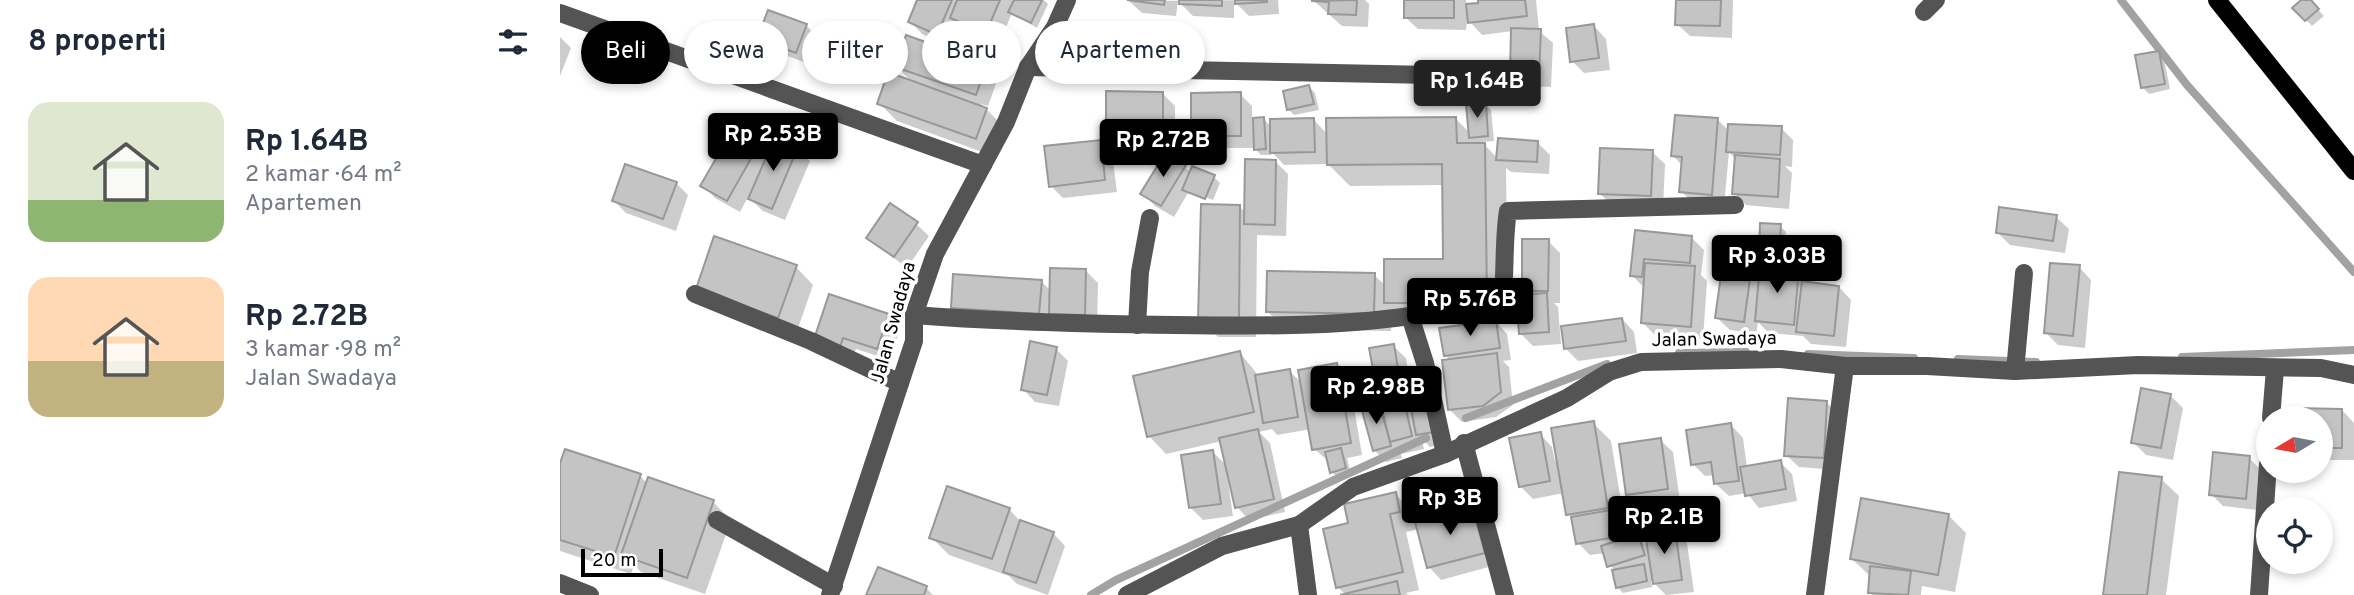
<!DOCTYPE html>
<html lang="id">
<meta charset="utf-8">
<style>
:root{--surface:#fff;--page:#f6f6f7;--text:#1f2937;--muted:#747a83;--accent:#000}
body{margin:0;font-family:Overpass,sans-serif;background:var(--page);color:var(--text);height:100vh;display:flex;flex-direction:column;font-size:26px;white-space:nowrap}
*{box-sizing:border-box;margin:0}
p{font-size:23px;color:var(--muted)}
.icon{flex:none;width:38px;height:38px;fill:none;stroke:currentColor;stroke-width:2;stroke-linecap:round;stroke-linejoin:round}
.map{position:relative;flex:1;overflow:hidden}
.side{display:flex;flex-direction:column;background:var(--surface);width:560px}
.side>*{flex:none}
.top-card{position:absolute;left:21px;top:21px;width:665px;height:63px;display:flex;gap:14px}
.needle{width:46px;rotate:260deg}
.fabs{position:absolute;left:1696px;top:406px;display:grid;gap:14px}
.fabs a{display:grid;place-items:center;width:77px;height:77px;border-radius:50%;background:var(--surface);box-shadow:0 4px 10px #0003;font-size:35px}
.scale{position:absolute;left:21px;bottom:18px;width:82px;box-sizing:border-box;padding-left:7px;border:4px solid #000;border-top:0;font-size:19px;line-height:24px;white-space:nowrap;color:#000;-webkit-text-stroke:5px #fff;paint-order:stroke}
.price{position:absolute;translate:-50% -60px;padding:0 16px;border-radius:7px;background:var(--accent);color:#fff;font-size:23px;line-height:46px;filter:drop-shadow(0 2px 4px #0008)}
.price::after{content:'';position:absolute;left:50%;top:42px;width:21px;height:16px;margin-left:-10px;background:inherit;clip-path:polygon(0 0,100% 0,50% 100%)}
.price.on{background:#222;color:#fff}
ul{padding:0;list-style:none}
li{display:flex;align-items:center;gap:21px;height:175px;padding:0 28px}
li span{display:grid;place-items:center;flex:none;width:196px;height:140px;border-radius:21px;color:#555}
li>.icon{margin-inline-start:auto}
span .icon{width:84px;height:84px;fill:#fffc;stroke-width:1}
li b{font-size:30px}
h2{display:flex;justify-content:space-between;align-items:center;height:84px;padding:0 28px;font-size:30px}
.tag{padding:0 24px;border-radius:32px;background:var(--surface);box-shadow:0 4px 10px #0003;font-size:24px;line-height:63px}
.tag.on{background:var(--accent);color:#fff}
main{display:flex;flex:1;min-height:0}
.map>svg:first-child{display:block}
.shadow{fill:#0003}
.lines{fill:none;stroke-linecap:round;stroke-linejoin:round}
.stream{stroke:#a2a2a2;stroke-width:8}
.building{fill:#c4c4c4;stroke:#989898;stroke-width:2}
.minor{stroke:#545454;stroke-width:18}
.major{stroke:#000;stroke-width:18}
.labels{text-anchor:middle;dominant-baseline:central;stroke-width:7;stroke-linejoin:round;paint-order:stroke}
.street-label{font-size:19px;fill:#000;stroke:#fff}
</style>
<main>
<section class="side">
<h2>8 properti<svg class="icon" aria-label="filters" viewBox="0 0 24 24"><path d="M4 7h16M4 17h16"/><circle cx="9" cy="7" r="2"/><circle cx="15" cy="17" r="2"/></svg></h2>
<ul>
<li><span style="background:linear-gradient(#dfe7d0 70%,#8fb573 0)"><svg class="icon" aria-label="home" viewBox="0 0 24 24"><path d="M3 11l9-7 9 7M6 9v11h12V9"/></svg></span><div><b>Rp 1.64B</b><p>2 kamar · 64 m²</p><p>Apartemen</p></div></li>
<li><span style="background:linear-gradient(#ffd9b3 60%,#c2b280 0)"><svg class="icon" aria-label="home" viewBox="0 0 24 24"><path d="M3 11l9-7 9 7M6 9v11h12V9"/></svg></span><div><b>Rp 2.72B</b><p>3 kamar · 98 m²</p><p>Jalan Swadaya</p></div></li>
</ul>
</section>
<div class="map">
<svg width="1794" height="595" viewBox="0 0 1794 595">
<rect width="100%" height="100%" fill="#fff"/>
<g class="shadow">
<polygon points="359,0 484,0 488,4 477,28 452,13 439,44 399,24 389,46 362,34 350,21"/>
<polygon points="718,0 719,14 689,16 674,1 674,18 633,16 618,1 616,16 582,13 569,1"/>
<polygon points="753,0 805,0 809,4 808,27 782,26"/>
<polygon points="845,0 906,0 906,6 920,5 920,0 976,0 979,31 993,43 991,87 964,86 951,74 953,31 922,35 910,22 908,10 906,30 858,29 845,17"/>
<polygon points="1118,0 1173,0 1172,38 1130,36 1117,24"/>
<polygon points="1744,0 1749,0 1764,16 1752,26 1735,8"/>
<polygon points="246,25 258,38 249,64 212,50 199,38"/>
<polygon points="1034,26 1046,39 1050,70 1024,73 1012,61"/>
<polygon points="0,37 11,48 0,76"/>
<polygon points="1598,53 1604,59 1610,89 1589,94 1583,88"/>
<polygon points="426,65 438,78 428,106 421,104 444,127 433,156 337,121 319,103 353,83 337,67"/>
<polygon points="749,87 755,93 759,110 734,115 728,109"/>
<polygon points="603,94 615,106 615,147 560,146 547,134"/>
<polygon points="680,94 692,106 692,120 704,119 711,127 754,120 768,135 896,119 910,133 925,104 931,110 934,141 922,142 938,159 977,142 990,155 989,174 951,172 946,168 948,324 938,324 947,334 951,360 943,361 949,367 953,405 936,417 902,422 889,409 891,361 885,355 899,324 848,325 832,309 831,331 725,329 708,312 814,275 826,286 885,261 884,185 790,186 768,164 724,165 711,151 711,155 701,155 694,148 645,148 633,136"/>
<polygon points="1158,120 1169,131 1221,128 1233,140 1232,167 1225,166 1232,173 1229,209 1186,205 1174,193 1176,160 1169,152 1164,206 1134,204 1121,191 1123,166 1113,156"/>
<polygon points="177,126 201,140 211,150 237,149 250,161 225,220 203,211 188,197 180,212 155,198 143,185"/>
<polygon points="540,142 552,154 557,192 503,198 491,186"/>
<polygon points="1092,152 1105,164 1103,208 1053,206 1040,194"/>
<polygon points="607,155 631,172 654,177 660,183 653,200 629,191 614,217 595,206 582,193"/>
<polygon points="715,161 728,174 726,236 697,235 696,337 658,337 640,319 680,207 686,213"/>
<polygon points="116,183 128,195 116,231 66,213 54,201"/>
<polygon points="1496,217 1509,229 1505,253 1450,245 1437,232"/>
<polygon points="356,224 369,236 347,268 308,238"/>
<polygon points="1220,226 1226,232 1225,261 1206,261 1200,255"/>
<polygon points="1076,232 1131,237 1144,250 1141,275 1147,281 1143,339 1095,335 1083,323 1085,289 1072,275"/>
<polygon points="988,241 1000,253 1000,303 994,303 998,307 1001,344 973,346 960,333 969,296 963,290"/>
<polygon points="1192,260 1202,269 1238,271 1251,283 1279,287 1291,300 1286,347 1251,344 1243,336 1209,333 1198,322 1196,334 1170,330 1157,318"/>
<polygon points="236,267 253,285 236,334 155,306"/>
<polygon points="1519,267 1531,280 1525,348 1498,345 1486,333"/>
<polygon points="525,270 538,283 537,326 405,320 393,307 481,281 491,291"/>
<polygon points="328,316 340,328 330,360 296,349 292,359 256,338"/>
<polygon points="1062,319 1074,332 1077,353 1018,361 1006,349"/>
<polygon points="833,346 846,358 851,388 885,444 870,447 861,438 864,449 841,454 842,458 826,462 814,450 803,408 827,399 818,390"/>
<polygon points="496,349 508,361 499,406 475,402 463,389"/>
<polygon points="680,353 699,376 729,371 743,384 776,365 789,377 802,455 787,458 791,474 778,478 772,472 769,461 754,449 751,429 717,435 712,429 699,432 710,443 725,512 689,520 677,507 669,474 667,475 673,516 643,520 630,507 653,452 668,467 662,441 606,454 589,436"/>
<polygon points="1610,395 1623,408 1613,460 1586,455 1573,442"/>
<polygon points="1267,403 1279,415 1275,470 1239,467 1226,455"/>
<polygon points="1735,410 1782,410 1794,423 1794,460 1760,460 1760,418 1735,418"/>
<polygon points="1033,423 1051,441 1064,519 1071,538 1077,536 1089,548 1114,531 1127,543 1134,592 1106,595 1091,580 1092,587 1063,593 1057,587 1054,571 1045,553 1030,555 1018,543 1004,493 973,499 960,486 980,434 992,447 995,461 998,460"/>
<polygon points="1171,425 1183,438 1187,468 1220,462 1232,474 1237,501 1199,508 1187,493 1169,496 1156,484 1155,475 1145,476 1133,464"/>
<polygon points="1100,440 1113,452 1120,501 1104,504 1108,517 1080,521 1074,515 1077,504 1068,495"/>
<polygon points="1689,458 1701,470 1698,510 1663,506 1651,494"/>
<polygon points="0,469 80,476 88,484 153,502 171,520 145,594 81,572 74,565 71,574 0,551"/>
<polygon points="1601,479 1619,496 1606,595 1545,595"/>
<polygon points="835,494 853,512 856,524 912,508 936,565 881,580 869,567 859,529 846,532 859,590 846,593 848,595 786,595 777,587 790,525"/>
<polygon points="449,509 462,523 493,533 505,546 488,595 457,584 449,576 389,555 371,537"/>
<polygon points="1388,515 1406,533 1395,592 1362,586 1361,595 1312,595 1310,576 1292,559"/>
<polygon points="366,588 373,595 308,595"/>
</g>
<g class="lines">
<g class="stream">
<polyline points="1561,0 1627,85 1794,272"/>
<polyline points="1119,353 1186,352"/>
<polyline points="1248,354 1354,358"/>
<polyline points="1622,357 1794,350"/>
<polyline points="1398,359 1476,362"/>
<polyline points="906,418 1047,364"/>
<polyline points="531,595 556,580 866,438"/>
</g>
</g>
<g class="building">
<polygon points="357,0 392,0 377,35 348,22"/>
<polygon points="397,0 440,0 426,33 390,18"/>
<polygon points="454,0 482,0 471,23 448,12"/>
<polygon points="567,0 605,0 604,5"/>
<polygon points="619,0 662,0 662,6 619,4"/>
<polygon points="675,0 707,0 707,2 675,4"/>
<polygon points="797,0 796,15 768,14 769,2 751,1"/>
<rect x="844" y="0" width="50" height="18"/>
<polygon points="918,0 965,0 967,16 908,23 906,4 918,3"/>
<polygon points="1116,0 1161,0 1160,26 1115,25"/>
<polygon points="1741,0 1751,0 1759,9 1745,21 1732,8"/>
<polygon points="208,10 247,24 236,53 197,39"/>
<polygon points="1034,24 1039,58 1010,62 1006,28"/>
<polygon points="951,28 981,29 979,76 950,74"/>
<polygon points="346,35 427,64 416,95 335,67"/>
<polygon points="1599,51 1605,84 1581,88 1575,55"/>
<polygon points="328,72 427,108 416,139 317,104"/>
<polygon points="749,85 754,104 727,110 723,91"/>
<polygon points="546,91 603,92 603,135 546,134"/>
<polygon points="681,92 681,136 631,136 631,93"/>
<polygon points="926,102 928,136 909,138 906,104"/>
<polygon points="1115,115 1158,118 1152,195 1119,192 1122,157 1111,156"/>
<polygon points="704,117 706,149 694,150 693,118"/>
<polygon points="896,117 897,143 925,143 927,303 824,303 824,259 883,259 882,164 767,165 766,118"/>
<polygon points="754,118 755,152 710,153 710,119"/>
<polygon points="176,124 202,139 167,201 140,186"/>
<polygon points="1168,124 1222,126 1220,155 1166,152"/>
<polygon points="215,137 238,147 212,209 188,199"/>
<polygon points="938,138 978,141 977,162 936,160"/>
<polygon points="541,140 545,180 489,187 484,146"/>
<polygon points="1040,148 1093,150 1091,196 1038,194"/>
<polygon points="606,152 626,165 601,206 580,194"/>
<polygon points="1175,155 1220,159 1218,197 1172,194"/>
<polygon points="685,159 716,160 715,225 684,224"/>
<polygon points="65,164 117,182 103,219 52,201"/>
<polygon points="632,166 655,175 645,199 622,190"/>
<polygon points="330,203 358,222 334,257 306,238"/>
<polygon points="641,204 680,205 679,320 638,320"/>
<polygon points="1439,207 1497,215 1493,241 1436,233"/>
<polygon points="1200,223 1221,224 1219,256 1199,255"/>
<polygon points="1075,230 1132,236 1130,263 1084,259 1082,277 1070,276"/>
<polygon points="154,236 237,265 218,318 136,289"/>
<polygon points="962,239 989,239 988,291 962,291"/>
<polygon points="1164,254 1193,258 1184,322 1155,318"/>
<polygon points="1085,263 1135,266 1131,327 1081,323"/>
<polygon points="1490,263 1520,265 1513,336 1484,333"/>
<polygon points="1200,265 1239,269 1234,325 1195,321"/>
<polygon points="490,268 526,269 525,315 489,314"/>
<polygon points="707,271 815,273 814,314 706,312"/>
<polygon points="393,274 482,280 479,314 391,308"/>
<polygon points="1242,281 1279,286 1274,336 1236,332"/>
<polygon points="987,293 989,332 959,334 956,295"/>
<polygon points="269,294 329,314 317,349 283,338 280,347 254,339"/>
<polygon points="1062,318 1066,341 1004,349 1001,326"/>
<polygon points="936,320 940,348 884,356 879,328"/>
<polygon points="470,341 497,347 487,395 461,390"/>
<polygon points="834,344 841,387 817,391 809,348"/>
<polygon points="680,351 694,412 587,437 573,376"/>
<polygon points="937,353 941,392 923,406 888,410 882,360"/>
<polygon points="777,363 791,443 752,450 738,370"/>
<polygon points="730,369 738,417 703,423 695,375"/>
<polygon points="865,384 874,432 856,435 847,387"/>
<polygon points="1581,388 1611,394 1601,448 1571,443"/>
<polygon points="842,392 852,436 830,442 819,398"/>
<polygon points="1228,398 1267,401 1264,458 1224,456"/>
<polygon points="819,402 831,446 813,451 801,407"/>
<polygon points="1733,408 1782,409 1782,448 1760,448 1760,418 1733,418"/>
<polygon points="1034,421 1048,508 1006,515 991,428"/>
<polygon points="1171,423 1179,481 1154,484 1151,462 1131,465 1126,430"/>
<polygon points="698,429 714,499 675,508 659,438"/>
<polygon points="981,432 990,481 959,487 949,438"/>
<polygon points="1101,438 1108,489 1066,495 1059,444"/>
<polygon points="781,448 786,468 770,473 765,452"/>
<polygon points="5,449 81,474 54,557 0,540 0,463"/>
<polygon points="653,450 661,504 629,508 621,455"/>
<polygon points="1653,452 1690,456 1686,499 1649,495"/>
<polygon points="1221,460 1226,489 1185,496 1180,467"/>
<polygon points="1559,472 1602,477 1587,595 1543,595"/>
<polygon points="88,477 154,500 127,578 61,555"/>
<polygon points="387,486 450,508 432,559 369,538"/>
<polygon points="836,492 840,512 830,514 843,572 776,588 763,529 788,523 784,504"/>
<polygon points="1301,498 1389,514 1378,575 1290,559"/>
<polygon points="1101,499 1103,512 1073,516 1071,503"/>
<polygon points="912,506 925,553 867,568 855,522"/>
<polygon points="1056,509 1061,536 1016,544 1011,517"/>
<polygon points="460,520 494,532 476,583 443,572"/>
<polygon points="1115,529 1122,580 1093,584 1085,533"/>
<polygon points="1078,534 1085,555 1047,567 1041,546"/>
<polygon points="1084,564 1087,581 1056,588 1052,570"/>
<polygon points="1310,566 1351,571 1348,595 1308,593"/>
<polygon points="318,567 367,586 364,595 306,595"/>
<polygon points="837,581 840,595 780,595"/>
</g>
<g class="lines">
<g class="minor">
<polyline points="1364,12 1376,0"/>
<polyline points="0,13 423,165"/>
<polyline points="468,67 872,75"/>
<polyline points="135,294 251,341 340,383"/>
<path d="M 354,315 C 442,322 527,324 616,325 C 694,326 773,327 850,316 L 865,363 L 885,454"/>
<path d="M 850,316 L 942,303 C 946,272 943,241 948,211 L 1175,205"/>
<polyline points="577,325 580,272 590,218"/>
<polyline points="1455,371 1464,273"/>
<polyline points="1711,418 1715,369"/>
<polyline points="904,443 945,595"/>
<polyline points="157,520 274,586"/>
<polyline points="739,525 748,595"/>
<polyline points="0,583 30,595"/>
<polyline points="270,595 354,341 354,315 375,254 446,122 468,67 495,27 507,0"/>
<polyline points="567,595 662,546 739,525 793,487 885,454 1007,398 1049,372 1081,362 1221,359 1285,366 1367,366 1455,371 1578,365 1761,368 1794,375"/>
<polyline points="1255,595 1285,366"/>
<polyline points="1699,595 1708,464"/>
</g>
<polyline class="major" points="1657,0 1794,171"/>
</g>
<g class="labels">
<g class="street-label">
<text transform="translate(334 323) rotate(-75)">Jalan Swadaya</text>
<text transform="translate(1154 340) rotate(-1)">Jalan Swadaya</text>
</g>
</g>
</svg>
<div class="fabs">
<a><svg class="needle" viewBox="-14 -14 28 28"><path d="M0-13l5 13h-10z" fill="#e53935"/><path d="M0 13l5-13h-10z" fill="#747a83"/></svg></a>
<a><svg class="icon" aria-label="locate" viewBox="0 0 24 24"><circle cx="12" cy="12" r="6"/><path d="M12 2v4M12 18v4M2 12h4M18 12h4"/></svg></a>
</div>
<div class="scale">20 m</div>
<b class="price on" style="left:917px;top:120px">Rp 1.64B</b>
<b class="price" style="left:213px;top:173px">Rp 2.53B</b>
<b class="price" style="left:603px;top:179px">Rp 2.72B</b>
<b class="price" style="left:1217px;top:295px">Rp 3.03B</b>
<b class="price" style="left:910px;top:338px">Rp 5.76B</b>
<b class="price" style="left:816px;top:426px">Rp 2.98B</b>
<b class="price" style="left:890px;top:537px">Rp 3B</b>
<b class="price" style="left:1104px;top:556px">Rp 2.1B</b>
<div class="top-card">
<a class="tag on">Beli</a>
<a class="tag">Sewa</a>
<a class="tag">Filter</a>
<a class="tag">Baru</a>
<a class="tag">Apartemen</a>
</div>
</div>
</main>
